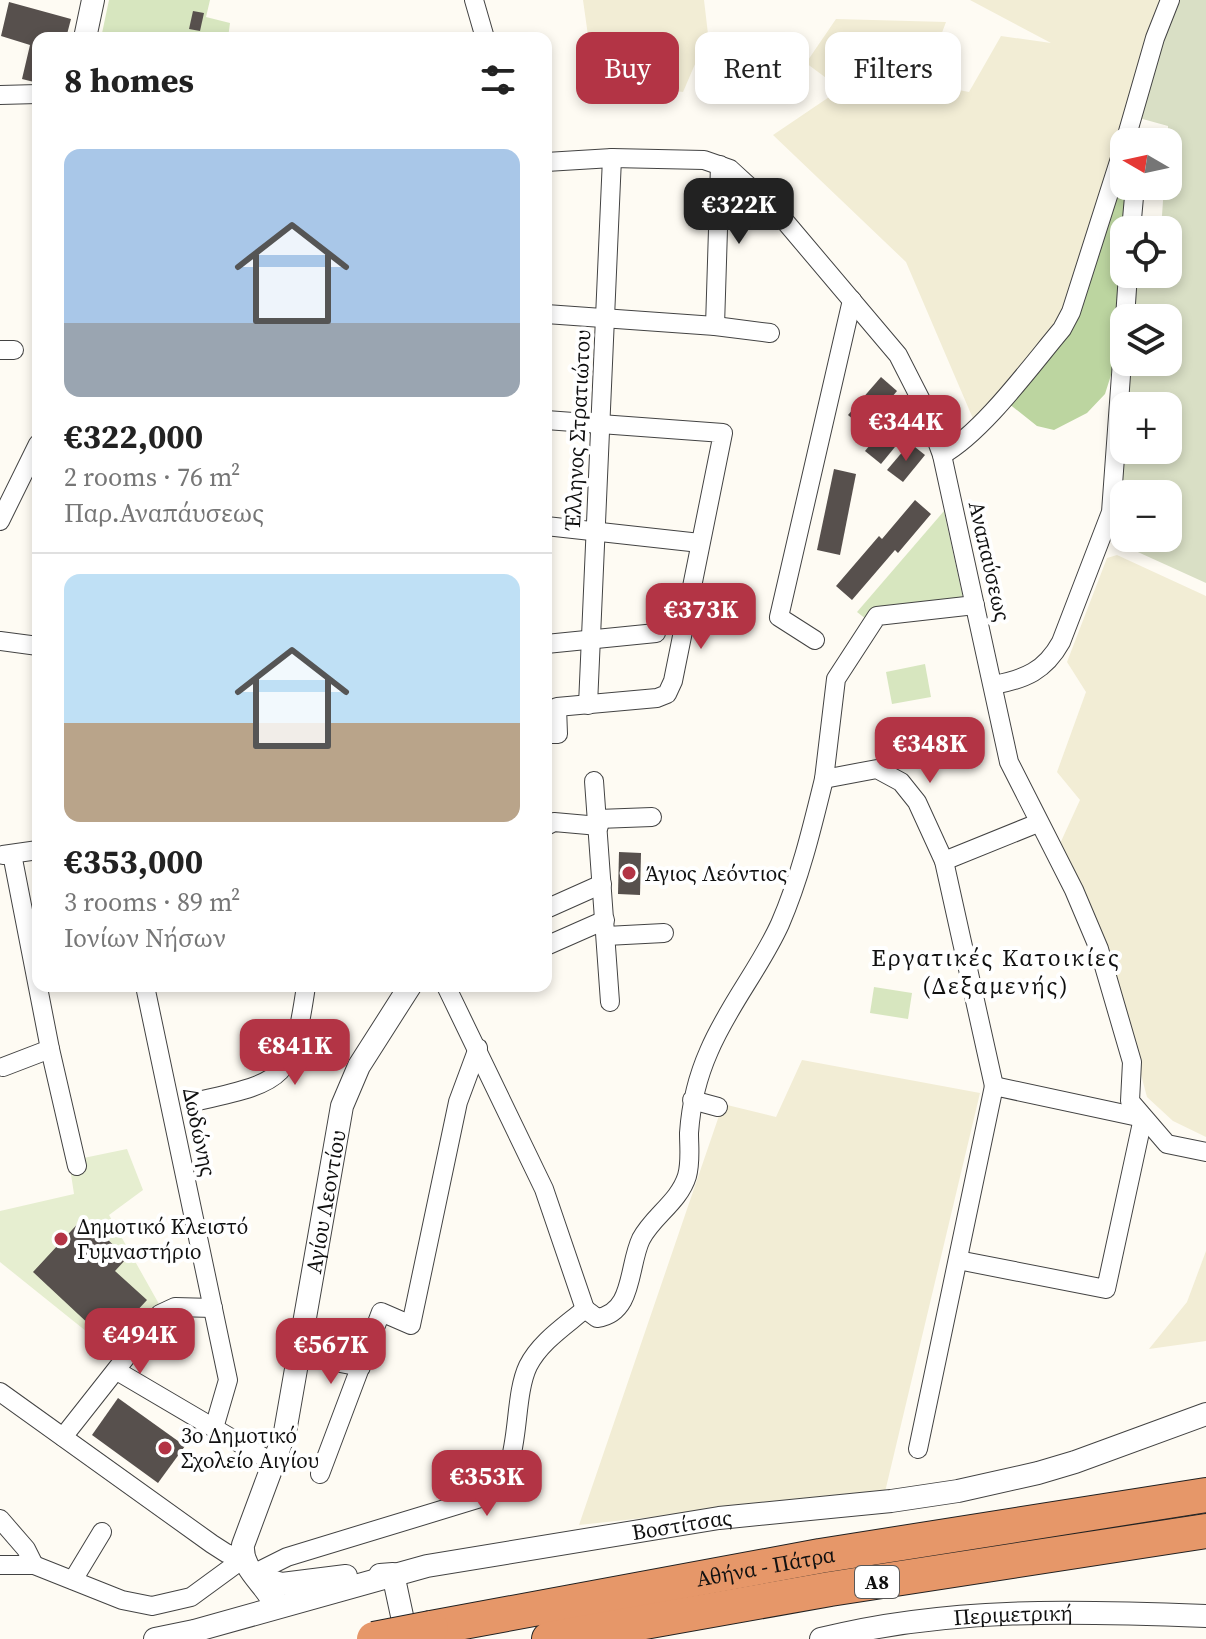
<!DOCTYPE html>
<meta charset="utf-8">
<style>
:root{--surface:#fff;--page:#f2f2f2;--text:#222;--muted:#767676;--line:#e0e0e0;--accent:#b33445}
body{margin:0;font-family:"Source Serif 4",serif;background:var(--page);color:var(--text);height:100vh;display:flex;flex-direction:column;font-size:30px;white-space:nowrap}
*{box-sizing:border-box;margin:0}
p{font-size:26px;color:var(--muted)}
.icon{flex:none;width:44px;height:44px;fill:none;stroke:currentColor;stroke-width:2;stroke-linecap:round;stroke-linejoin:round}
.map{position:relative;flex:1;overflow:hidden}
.details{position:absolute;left:32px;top:32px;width:520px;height:960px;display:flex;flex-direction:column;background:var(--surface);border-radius:16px;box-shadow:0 4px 12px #0003}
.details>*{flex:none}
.top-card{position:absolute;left:576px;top:32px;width:510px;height:72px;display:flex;gap:16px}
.needle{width:52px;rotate:279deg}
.buttons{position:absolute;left:1110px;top:128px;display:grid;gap:16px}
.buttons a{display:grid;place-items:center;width:72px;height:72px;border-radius:16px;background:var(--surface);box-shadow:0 4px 12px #0003;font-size:40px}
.price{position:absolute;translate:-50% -68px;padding:0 18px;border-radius:16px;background:var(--accent);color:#fff;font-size:26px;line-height:52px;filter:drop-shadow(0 2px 4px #0008)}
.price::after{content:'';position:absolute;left:50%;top:48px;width:24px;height:18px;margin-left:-12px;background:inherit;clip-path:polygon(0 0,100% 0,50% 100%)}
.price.selected{background:#222;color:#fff}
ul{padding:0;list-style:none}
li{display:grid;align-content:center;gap:16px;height:424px;padding:0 32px}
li+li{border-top:2px solid var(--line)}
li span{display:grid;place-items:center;height:248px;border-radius:16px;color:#555}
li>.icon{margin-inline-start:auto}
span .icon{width:144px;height:144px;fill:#fffc;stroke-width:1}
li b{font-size:34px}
h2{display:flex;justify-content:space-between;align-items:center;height:96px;padding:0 32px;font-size:34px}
.tag{padding:0 28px;border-radius:16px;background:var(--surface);box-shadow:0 4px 12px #0003;font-size:28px;line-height:72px}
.tag.selected{background:var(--accent);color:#fff}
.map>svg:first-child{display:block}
.farmland{fill:#f2edd5}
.green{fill:#d7e6bf}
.forest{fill:#bcd5a0}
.cemetery{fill:#d9dfc5;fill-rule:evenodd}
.pitch{fill:#e6eed0}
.building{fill:#57504d}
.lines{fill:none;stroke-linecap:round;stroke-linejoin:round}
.minor-casing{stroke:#434343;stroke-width:20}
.tertiary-casing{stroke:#434343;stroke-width:24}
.motorway-casing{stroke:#212121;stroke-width:36}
.minor{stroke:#fff;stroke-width:18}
.tertiary{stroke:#fff;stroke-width:22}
.motorway{stroke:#e69769;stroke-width:34}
.motorway-bridge-casing{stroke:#212121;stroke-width:36;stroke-linecap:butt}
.motorway-bridge{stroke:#e69769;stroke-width:34}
.poi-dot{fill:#b33445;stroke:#fff;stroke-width:3}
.labels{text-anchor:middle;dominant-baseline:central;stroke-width:8;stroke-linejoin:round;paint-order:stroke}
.shield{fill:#fff;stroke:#585858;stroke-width:2}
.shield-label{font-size:20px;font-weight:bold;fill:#101010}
.street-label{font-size:22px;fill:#101010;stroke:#fff}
.poi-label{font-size:22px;fill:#101010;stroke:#fff;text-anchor:start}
.neighbourhood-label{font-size:24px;letter-spacing:2px;fill:#101010;stroke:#fff}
</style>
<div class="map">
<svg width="1206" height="1639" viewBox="0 0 1206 1639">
<rect width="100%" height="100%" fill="#fefbf3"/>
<g class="farmland">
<polygon points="583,0 704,0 708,34 683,92 638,86 625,52 591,57"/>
<polygon points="970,0 1166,0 1108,166 1058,324 974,421 906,262 773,135 841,89 806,63 836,19 946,22 923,83 969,92 1001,36 1051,43"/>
<polygon points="1117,555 1206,596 1206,1137 1173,1121 1147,1097 1107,948 1058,848 1080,800 1057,772 1086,692 1067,662 1107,558"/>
<polygon points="802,1060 980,1093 885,1492 579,1525 723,1104 776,1117"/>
<polygon points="1206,1251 1206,1341 1149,1349 1187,1302"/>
</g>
<g class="green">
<polygon points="109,0 210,0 206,17 230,23 228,38 101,38"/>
<polygon points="944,511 963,598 866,619 857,612"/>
<polygon points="925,664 931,697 892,704 886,672"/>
<polygon points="874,987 912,993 908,1019 870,1013"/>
</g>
<polygon class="forest" points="1108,166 1124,170 1124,186 1129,186 1117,356 1105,394 1087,413 1054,430 1037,426 1008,403 1058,324"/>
<path class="cemetery" d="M 1176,0 L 1206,0 L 1206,583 L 1118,543 L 1124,450 L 1168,450 L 1168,406 L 1127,406 L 1130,362 L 1168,362 L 1168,318 L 1133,318 L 1136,274 L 1168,274 L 1168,230 L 1161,230 L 1164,186 L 1168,186 L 1168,126 L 1139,118 ZM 1124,494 L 1168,494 L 1168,538 L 1124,538 Z"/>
<polygon class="pitch" points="127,1149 143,1190 109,1215 159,1304 117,1356 0,1262 0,1211 74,1194 69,1161"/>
<g class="building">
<polygon points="9,2 71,19 66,38 38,38 38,83 22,79 30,45 1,36"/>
<polygon points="193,11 204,13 200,31 189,29"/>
<polygon points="881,377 897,391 865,429 848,415"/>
<polygon points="897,412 913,425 881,464 865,451"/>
<polygon points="910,443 925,455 903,482 887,470"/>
<polygon points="834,469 856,474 840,555 817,550"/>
<polygon points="915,500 931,514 898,553 895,550 852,600 836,586 879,536 882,539"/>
<polygon points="619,852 641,853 640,895 618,894"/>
<polygon points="84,1217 127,1258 115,1271 147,1300 108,1342 33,1272"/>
<polygon points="118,1398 185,1446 158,1483 92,1435"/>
</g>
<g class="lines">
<g class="minor-casing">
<g id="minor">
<polyline points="474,0 485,38"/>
<polyline points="0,95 38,94"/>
<polyline points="1125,142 1155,38 1170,0"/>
<polyline points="546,162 612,158 704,160 730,169 778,213 898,355 924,406 942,455 1009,762 1074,890 1099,949 1132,1062 1130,1101 1167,1144 1206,1152"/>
<polyline points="1131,230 1135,186"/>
<polyline points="546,314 715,326 770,333"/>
<polyline points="1125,318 1128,274"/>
<polyline points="715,326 720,165"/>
<polyline points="0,350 14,350"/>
<polyline points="546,420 723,433 673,681 667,694 657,698 557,707 558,734 546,734"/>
<path d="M 942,455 C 983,432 1030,367 1062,329 L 1071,312 L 1123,149"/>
<polyline points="0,521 38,444"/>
<polyline points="546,526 700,543"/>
<polyline points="975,605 877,616 836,679 824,779 877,769 901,782 917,802 944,861 994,1086"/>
<polyline points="815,640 779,617 852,300"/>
<polyline points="0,641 38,646"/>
<polyline points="546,644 656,633"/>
<path d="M 994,685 C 1025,679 1045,671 1061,642 L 1111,512 L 1124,334"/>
<polyline points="588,705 612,158"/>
<polyline points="594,781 610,1002"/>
<polyline points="598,819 652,817"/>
<polyline points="546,826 554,822 599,826"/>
<polyline points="12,854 50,1049 77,1166"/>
<polyline points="3,855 38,850"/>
<polyline points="944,861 1038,823"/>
<polyline points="546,909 602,884"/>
<polyline points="606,936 664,933"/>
<polyline points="546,946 605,920"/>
<polyline points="145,986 228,1380 214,1428"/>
<polyline points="446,986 544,1189 585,1309"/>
<polyline points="3,1067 50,1049"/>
<polyline points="692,1100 718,1107"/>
<path d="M 194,1102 C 285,1081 292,1082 306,986"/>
<polyline points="958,1260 1106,1289 1143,1118"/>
<path d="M 585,1309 L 597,1318 C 634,1313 628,1266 641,1239 C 653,1216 679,1202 687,1176 C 691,1162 689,1147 689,1133 C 691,1104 697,1078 709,1051 C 728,1006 760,968 780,924 C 800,878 812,828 824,779"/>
<polyline points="299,1355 361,1367"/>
<polyline points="117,1371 275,1464"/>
<polyline points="0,1392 212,1544 226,1553 243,1559"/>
<polyline points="63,1437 160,1314 175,1307 213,1308"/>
<polyline points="918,1449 994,1086 1143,1118"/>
<polyline points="320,1474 381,1312 411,1325 458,1102 478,1048"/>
<polyline points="0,1519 26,1549 34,1565"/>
<polyline points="0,1565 34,1565 122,1600 152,1606 191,1597 243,1559"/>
<path d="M 253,1574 L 287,1557 L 484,1497 C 525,1478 510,1404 528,1366 C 540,1342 565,1326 585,1309"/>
<polyline points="73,1580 102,1532"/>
</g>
</g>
<g class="tertiary-casing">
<g id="tertiary">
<polyline points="85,38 93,0"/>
<polyline points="380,1575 393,1574 407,1639"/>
<polyline points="258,1578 282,1584 346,1576"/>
<path id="s1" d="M 276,1607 C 267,1584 241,1571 243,1545 L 285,1432 L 342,1106 L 359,1066 L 410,986"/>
<path id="s2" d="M 155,1639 L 194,1631 L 427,1566 L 719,1518 L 891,1501 L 958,1491 L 1038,1473 L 1075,1462 L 1206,1414"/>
<path id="s3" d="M 821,1639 C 948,1607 1076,1611 1206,1616"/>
</g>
</g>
<g class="motorway-casing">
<g id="motorway">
<path id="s4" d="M 431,1628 L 820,1556 L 1206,1495"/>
<polyline points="549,1639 830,1589 1206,1531"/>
</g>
</g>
<use href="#minor" class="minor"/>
<use href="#tertiary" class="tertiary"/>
<use href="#motorway" class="motorway"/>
<g class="motorway-bridge-casing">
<polyline id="motorway-bridge" points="374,1639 431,1628"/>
</g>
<use href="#motorway-bridge" class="motorway-bridge"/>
</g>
<g class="poi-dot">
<circle cx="629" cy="873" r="8"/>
<circle cx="61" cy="1239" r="8"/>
<circle cx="165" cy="1448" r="8"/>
</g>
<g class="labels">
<rect class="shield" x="855" y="1566" width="44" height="32" rx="6"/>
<g class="shield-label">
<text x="877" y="1582">Α8</text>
</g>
<g class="street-label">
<text transform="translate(577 430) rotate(-87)">Έλληνος Στρατιώτου</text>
<text transform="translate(990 561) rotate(77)">Αναπαύσεως</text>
<text transform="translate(200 1132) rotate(78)">Δωδώνης</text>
<text stroke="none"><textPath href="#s1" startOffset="426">Αγίου Λεοντίου</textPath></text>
<text stroke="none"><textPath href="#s2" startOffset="540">Βοστίτσας</textPath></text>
<text stroke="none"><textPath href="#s4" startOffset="340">Αθήνα - Πάτρα</textPath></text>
<text stroke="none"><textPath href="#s3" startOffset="194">Περιμετρική</textPath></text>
</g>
<g class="poi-label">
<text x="645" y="873">Άγιος Λεόντιος</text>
<text x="77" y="1226">Δημοτικό Κλειστό<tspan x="77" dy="25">Γυμναστήριο</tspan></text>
<text x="181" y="1435">3ο Δημοτικό<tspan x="181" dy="25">Σχολείο Αιγίου</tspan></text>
</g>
<g class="neighbourhood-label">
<text x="996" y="957">Εργατικές Κατοικίες<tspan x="996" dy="28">(Δεξαμενής)</tspan></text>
</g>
</g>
</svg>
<div class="buttons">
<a><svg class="needle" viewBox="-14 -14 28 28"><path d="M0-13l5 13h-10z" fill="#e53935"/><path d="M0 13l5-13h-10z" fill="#767676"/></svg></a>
<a><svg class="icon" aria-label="locate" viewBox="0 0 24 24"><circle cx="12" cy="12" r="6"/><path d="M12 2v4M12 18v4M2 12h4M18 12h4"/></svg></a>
<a><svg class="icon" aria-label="layers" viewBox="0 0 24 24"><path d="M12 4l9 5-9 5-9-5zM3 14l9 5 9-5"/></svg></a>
<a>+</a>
<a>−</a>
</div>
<b class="price selected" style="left:739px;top:246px">€322K</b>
<b class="price" style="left:906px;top:463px">€344K</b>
<b class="price" style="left:701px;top:651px">€373K</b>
<b class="price" style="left:930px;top:785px">€348K</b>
<b class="price" style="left:295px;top:1087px">€841K</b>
<b class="price" style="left:140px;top:1376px">€494K</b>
<b class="price" style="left:331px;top:1386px">€567K</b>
<b class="price" style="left:487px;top:1518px">€353K</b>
<div class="top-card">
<a class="tag selected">Buy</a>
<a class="tag">Rent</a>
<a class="tag">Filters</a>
</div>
<section class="details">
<h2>8 homes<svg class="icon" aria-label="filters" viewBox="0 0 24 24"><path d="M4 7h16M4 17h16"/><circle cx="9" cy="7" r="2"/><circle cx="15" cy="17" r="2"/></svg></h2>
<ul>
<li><span style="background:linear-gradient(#a9c7e8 70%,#9aa5b1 0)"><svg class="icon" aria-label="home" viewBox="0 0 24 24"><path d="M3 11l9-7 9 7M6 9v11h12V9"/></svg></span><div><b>€322,000</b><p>2 rooms · 76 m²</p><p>Παρ.Αναπάυσεως</p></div></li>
<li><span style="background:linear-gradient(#bfe0f5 60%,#b9a48a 0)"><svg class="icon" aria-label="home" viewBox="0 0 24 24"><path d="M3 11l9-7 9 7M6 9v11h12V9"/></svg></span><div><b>€353,000</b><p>3 rooms · 89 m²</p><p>Ιονίων Νήσων</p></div></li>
</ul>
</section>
</div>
